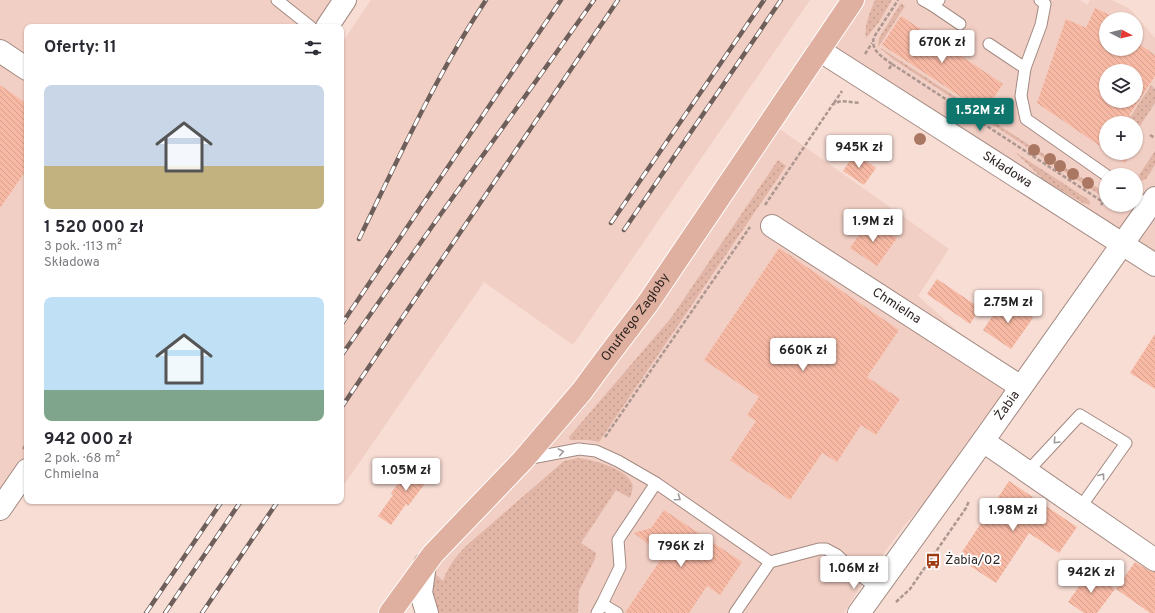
<!DOCTYPE html>
<html lang="pl">
<meta charset="utf-8">
<style>
:root{--surface:#fff;--page:#f7f7f7;--text:#2b2b33;--muted:#7c7c81;--accent:#0f766e}
body{margin:0;font-family:Overpass,sans-serif;background:var(--page);color:var(--text);height:100vh;display:flex;flex-direction:column;font-size:15px;white-space:nowrap}
*{box-sizing:border-box;margin:0}
p{font-size:13px;color:var(--muted)}
.icon{flex:none;width:22px;height:22px;fill:none;stroke:currentColor;stroke-width:2;stroke-linecap:round;stroke-linejoin:round}
.map{position:relative;flex:1;overflow:hidden}
.details{position:absolute;left:24px;top:24px;width:320px;height:480px;display:flex;flex-direction:column;background:var(--surface);border-radius:8px;box-shadow:0 1px 3px #0004}
.details>*{flex:none}
.needle{width:26px;rotate:97deg}
.buttons{position:absolute;left:1099px;top:12px;display:grid;gap:8px}
.buttons a{display:grid;place-items:center;width:44px;height:44px;border-radius:50%;background:var(--surface);box-shadow:0 1px 3px #0004;font-size:20px}
.price{position:absolute;translate:-50% -34px;padding:0 9px;border-radius:4px;background:#fff;color:#222;font-size:13px;line-height:26px;filter:drop-shadow(0 1px 2px #0008)}
.price::after{content:'';position:absolute;left:50%;top:24px;width:12px;height:9px;margin-left:-6px;background:inherit;clip-path:polygon(0 0,100% 0,50% 100%)}
.price.on{background:var(--accent);color:#fff}
ul{padding:0;list-style:none}
li{display:grid;align-content:center;gap:8px;height:212px;padding:0 20px}
li span{display:grid;place-items:center;height:124px;border-radius:8px;color:#555}
li>.icon{margin-inline-start:auto}
span .icon{width:72px;height:72px;fill:#fffc;stroke-width:1}
li b{font-size:17px}
h2{display:flex;justify-content:space-between;align-items:center;height:48px;padding:0 20px;font-size:17px}
.map>svg:first-child{display:block}
.built{fill:#f2cfc4;fill-rule:evenodd}
.grass{fill:url(#grass-dots)}
.building{fill:url(#building-back-hatch);fill-rule:evenodd}
.lines{fill:none;stroke-linecap:round;stroke-linejoin:round}
.service-casing{stroke:#a38a82;stroke-width:13}
.minor-casing{stroke:#a38a82;stroke-width:24}
.tertiary-casing{stroke:#a38a82;stroke-width:24}
.primary-casing{stroke:#fff;stroke-width:24}
.path{stroke:#ac9790;stroke-width:2.5;stroke-dasharray:4 2;stroke-linecap:butt}
.service{stroke:#fff;stroke-width:11}
.minor{stroke:#fff;stroke-width:22}
.tertiary{stroke:#fff;stroke-width:22}
.primary{stroke:#dfaf9f;stroke-width:22}
.rail-casing{stroke:#6f5f5a;stroke-width:4.5}
.rail{stroke:#fff;stroke-width:3;stroke-dasharray:9;stroke-linecap:butt}
.tree{fill:#aa7763}
.oneway{stroke:#9f9a99}
.labels{text-anchor:middle;dominant-baseline:central;stroke-width:3.5;stroke-linejoin:round;paint-order:stroke}
.street-label{font-size:13px;fill:#291f1c;stroke:#fff}
.poi-label{font-size:13px;fill:#291f1c;stroke:#fff;text-anchor:start}
</style>
<div class="map">
<svg width="1155" height="613" viewBox="0 0 1155 613">
<defs>
<pattern id="grass-dots" width="8" height="8" patternUnits="userSpaceOnUse"><rect width="8" height="8" fill="#e2b6a7"/><path d="M2 2h.1M6 6h.1" fill="none" stroke="#c29c8f" stroke-width="1.8" stroke-linecap="round"/></pattern>
<pattern id="building-back-hatch" width="6" height="6" patternUnits="userSpaceOnUse"><rect width="6" height="6" fill="#f8b9a4"/><path d="M-1 5l2 2M0 0l6 6M5-1l2 2" fill="none" stroke="#d59f8d"/></pattern>
</defs>
<rect width="100%" height="100%" fill="#f8ddd4"/>
<g class="built">
<polygon points="0,0 345,0 327,27 27,27 27,470 0,509"/>
<polygon points="371,0 810,0 573,345 484,282 341,489 341,44"/>
<path d="M 853,0 L 1080,0 L 1087,5 L 1090,0 L 1112,0 L 1130,9 L 1155,38 L 1155,260 L 819,50 ZM 1106,19 L 1136,19 L 1136,49 L 1106,49 ZM 1106,71 L 1136,71 L 1136,101 L 1106,101 ZM 1106,123 L 1136,123 L 1136,153 L 1106,153 ZM 1106,175 L 1136,175 L 1136,205 L 1106,205 Z"/>
<polygon points="770,122 949,249 918,296 1021,387 949,486 918,510 904,526 865,579 844,613 427,613 433,554 523,460"/>
</g>
<g class="grass">
<path d="M 875,0 L 892,0 L 879,22 L 866,38 C 864,24 870,13 875,0 Z"/>
<polygon points="901,3 905,6 879,46 878,45 879,38"/>
<polygon points="880,48 881,48 1023,141 1106,193 1106,199 893,59"/>
<polygon points="1151,85 1155,89 1155,103 1136,132 1136,123 1114,123 1111,103 1131,116"/>
<polygon points="1155,151 1155,165 1146,179 1141,181 1139,179 1139,175"/>
<polygon points="1015,152 1086,198 1089,200 1090,205 1083,203 1045,181"/>
<polygon points="778,160 786,166 599,442 588,440 570,440 569,437 671,318"/>
<path d="M 579,458 C 593,460 625,468 632,483 C 634,488 631,494 630,498 L 616,490 L 581,543 L 596,553 L 595,559 L 579,591 L 578,613 L 427,613 L 425,564 L 443,581 C 448,567 455,557 466,546 L 564,461 Z"/>
</g>
<g class="building">
<path d="M 1095,8 L 1112,16 L 1111,19 L 1106,19 L 1106,49 L 1136,49 L 1136,42 L 1155,55 L 1155,76 L 1124,123 L 1106,123 L 1106,150 L 1037,103 L 1066,19 L 1086,28 ZM 1106,71 L 1136,71 L 1136,101 L 1106,101 Z"/>
<polygon points="901,16 1003,84 984,112 882,45"/>
<polygon points="0,85 27,104 27,169 0,208"/>
<polygon points="855,153 876,168 864,185 843,171"/>
<polygon points="1111,153 1131,153 1125,163"/>
<polygon points="869,220 897,238 877,266 850,248"/>
<polygon points="779,248 899,330 867,377 900,399 876,435 861,425 837,462 822,453 790,500 730,460 756,421 747,415 759,397 704,360"/>
<polygon points="937,279 980,308 970,324 927,294"/>
<polygon points="1005,298 1033,318 1011,349 983,330"/>
<polygon points="1155,334 1155,389 1130,373"/>
<polygon points="416,460 433,473 408,506 406,504 391,525 378,516 393,495 391,493"/>
<polygon points="1009,481 1077,527 1059,553 1029,533 996,583 958,558"/>
<polygon points="664,510 742,562 720,595 707,586 689,613 625,613 663,556 634,533 651,528"/>
<polygon points="1135,562 1148,570 1155,572 1155,613 1150,613 1116,589"/>
<polygon points="1090,571 1115,589 1097,613 1084,613 1068,602"/>
</g>
<g class="lines">
<g class="service-casing">
<g id="service">
<polyline points="277,0 311,27"/>
<polyline points="923,0 932,5 939,0"/>
<polyline points="1040,0 1045,4 1041,25 1025,68 1021,96 1026,119 1106,175"/>
<polyline points="932,5 960,24"/>
<polyline points="989,44 1025,68"/>
<polyline points="1136,197 1149,206"/>
<polyline points="526,459 579,449 596,451 618,461 656,483 770,562"/>
<polyline points="1027,472 1080,415 1126,443 1080,508"/>
<polyline points="602,604 620,567 618,540 656,483"/>
<polyline points="597,613 602,604 617,613"/>
<polyline points="735,613 770,562 819,549 826,549 837,555 853,570 877,588"/>
</g>
</g>
<g class="minor-casing">
<g id="minor">
<polyline points="327,27 345,0"/>
<path id="s1" d="M 819,50 L 1155,265"/>
<polyline points="0,51 27,69"/>
<path id="s2" d="M 772,226 L 1021,387"/>
<polyline points="983,441 1155,560"/>
<polyline points="0,509 27,470"/>
</g>
</g>
<g class="tertiary-casing">
<g id="tertiary">
<polyline points="425,564 421,593 427,613"/>
<path id="s3" d="M 859,613 L 983,441 L 1155,198"/>
</g>
</g>
<g class="primary-casing">
<g id="primary">
<path id="s4" d="M 390,613 L 433,554 L 523,460 L 582,391 L 604,361 L 648,303 L 853,0"/>
</g>
</g>
<g class="path">
<polyline points="865,54 872,43"/>
<polyline points="892,64 1103,202 1101,205"/>
<path d="M 889,69 L 892,64 C 882,57 870,50 874,37 L 898,0"/>
<polyline points="834,103 842,91"/>
<polyline points="1150,135 1155,138"/>
<polyline points="765,205 833,104 841,101 860,103"/>
<polyline points="1107,205 1119,211"/>
<polyline points="605,437 750,227"/>
<polyline points="23,449 27,443"/>
<polyline points="896,602 910,589 966,508 969,501"/>
</g>
<use href="#service" class="service"/>
<use href="#minor" class="minor"/>
<use href="#tertiary" class="tertiary"/>
<use href="#primary" class="primary"/>
<g class="rail-casing">
<g id="rail">
<polyline points="611,223 764,0"/>
<polyline points="624,230 781,0"/>
<path d="M 359,239 C 398,159 437,74 486,0"/>
<polyline points="341,325 561,0"/>
<polyline points="341,356 438,218 594,0"/>
<polyline points="341,408 618,0"/>
<polyline points="146,613 222,501"/>
<polyline points="165,613 241,501"/>
<polyline points="202,613 278,501"/>
</g>
</g>
<use href="#rail" class="rail"/>
</g>
<g class="tree">
<circle cx="920" cy="139" r="6"/>
<circle cx="1034" cy="150" r="6"/>
<circle cx="1050" cy="159" r="6"/>
<circle cx="1060" cy="166" r="6"/>
<circle cx="1073" cy="174" r="6"/>
<circle cx="1088" cy="183" r="6"/>
</g>
<defs><path id="oneway-chevron" d="M-2-3.5L2.5 0L-2 3.5" fill="none" stroke-width="1.6" stroke-linecap="round" stroke-linejoin="round"/></defs>
<g class="oneway">
<use href="#oneway-chevron" transform="translate(1056 441) rotate(133)"/>
<use href="#oneway-chevron" transform="translate(561 452) rotate(-11)"/>
<use href="#oneway-chevron" transform="translate(1102 476) rotate(-54)"/>
<use href="#oneway-chevron" transform="translate(678 498) rotate(35)"/>
</g>
<defs>
<g id="bus-bare" transform="scale(1.2)"><path d="M-5-6H5V4H4V6H2V4H-2V6H-4V4H-5ZM-3.5-4V0h7V-4ZM-3.5 1.2v1.5H-2V1.2ZM2 1.2v1.5H3.5V1.2Z" fill="#9f3910" stroke="#fff" stroke-width="2.5" paint-order="stroke"/></g>
</defs>
<g fill-rule="evenodd">
<use href="#bus-bare" x="933" y="561"/>
</g>
<g class="labels">
<g class="street-label">
<text stroke="none"><textPath href="#s1" startOffset="223">Składowa</textPath></text>
<text stroke="none"><textPath href="#s2" startOffset="148">Chmielna</textPath></text>
<text stroke="none"><textPath href="#s4" startOffset="385">Onufrego Zagłoby</textPath></text>
<text stroke="none"><textPath href="#s3" startOffset="255">Żabia</textPath></text>
</g>
<g class="poi-label">
<text x="945" y="561">Żabia/02</text>
</g>
</g>
</svg>
<div class="buttons">
<a><svg class="needle" viewBox="-14 -14 28 28"><path d="M0-13l5 13h-10z" fill="#e53935"/><path d="M0 13l5-13h-10z" fill="#7c7c81"/></svg></a>
<a><svg class="icon" aria-label="layers" viewBox="0 0 24 24"><path d="M12 4l9 5-9 5-9-5zM3 14l9 5 9-5"/></svg></a>
<a>+</a>
<a>−</a>
</div>
<b class="price" style="left:942px;top:64px">670K zł</b>
<b class="price on" style="left:980px;top:132px">1.52M zł</b>
<b class="price" style="left:859px;top:169px">945K zł</b>
<b class="price" style="left:873px;top:243px">1.9M zł</b>
<b class="price" style="left:1008px;top:324px">2.75M zł</b>
<b class="price" style="left:803px;top:372px">660K zł</b>
<b class="price" style="left:406px;top:492px">1.05M zł</b>
<b class="price" style="left:1013px;top:532px">1.98M zł</b>
<b class="price" style="left:681px;top:568px">796K zł</b>
<b class="price" style="left:854px;top:590px">1.06M zł</b>
<b class="price" style="left:1091px;top:594px">942K zł</b>
<section class="details">
<h2>Oferty: 11<svg class="icon" aria-label="filters" viewBox="0 0 24 24"><path d="M4 7h16M4 17h16"/><circle cx="9" cy="7" r="2"/><circle cx="15" cy="17" r="2"/></svg></h2>
<ul>
<li><span style="background:linear-gradient(#c9d6e8 65%,#c2b280 0)"><svg class="icon" aria-label="home" viewBox="0 0 24 24"><path d="M3 11l9-7 9 7M6 9v11h12V9"/></svg></span><div><b>1 520 000 zł</b><p>3 pok. · 113 m²</p><p>Składowa</p></div></li>
<li><span style="background:linear-gradient(#bfe0f5 75%,#7fa58c 0)"><svg class="icon" aria-label="home" viewBox="0 0 24 24"><path d="M3 11l9-7 9 7M6 9v11h12V9"/></svg></span><div><b>942 000 zł</b><p>2 pok. · 68 m²</p><p>Chmielna</p></div></li>
</ul>
</section>
</div>
